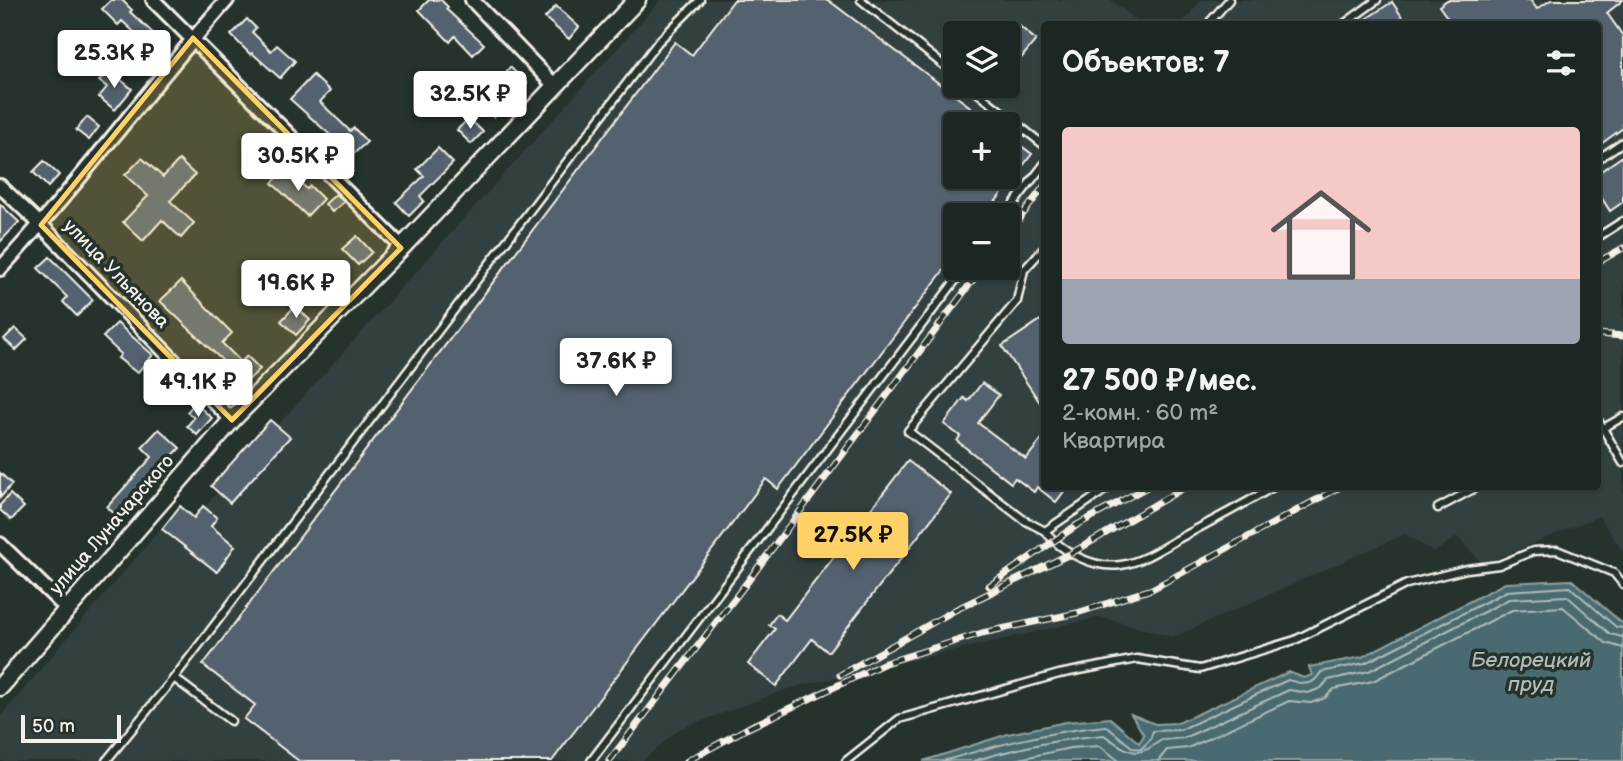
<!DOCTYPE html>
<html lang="ru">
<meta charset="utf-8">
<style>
:root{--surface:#1c2622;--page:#252e2a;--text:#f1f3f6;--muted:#a0a5a5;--line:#3a4340;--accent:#ffd166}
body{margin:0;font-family:"Balsamiq Sans",sans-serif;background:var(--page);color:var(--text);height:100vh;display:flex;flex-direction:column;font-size:26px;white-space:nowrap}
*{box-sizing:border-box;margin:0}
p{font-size:23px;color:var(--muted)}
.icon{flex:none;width:38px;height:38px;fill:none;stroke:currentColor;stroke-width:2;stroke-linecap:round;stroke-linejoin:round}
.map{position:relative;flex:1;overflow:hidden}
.drawer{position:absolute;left:1041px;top:21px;width:560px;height:469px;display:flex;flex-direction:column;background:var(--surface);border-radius:7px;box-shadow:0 2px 5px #0004,0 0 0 2px var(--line)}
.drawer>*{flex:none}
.controls{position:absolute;left:943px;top:21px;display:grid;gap:14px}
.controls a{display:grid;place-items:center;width:77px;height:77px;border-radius:7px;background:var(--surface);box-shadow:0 2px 5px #0004,0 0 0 2px var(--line);font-size:35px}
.scale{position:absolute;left:21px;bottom:18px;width:100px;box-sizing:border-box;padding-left:7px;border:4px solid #f4f1e8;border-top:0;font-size:19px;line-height:24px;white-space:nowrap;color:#f4f1e8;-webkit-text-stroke:5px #26332d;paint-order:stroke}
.price{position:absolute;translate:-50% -60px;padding:0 16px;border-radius:7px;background:#fff;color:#222;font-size:23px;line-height:46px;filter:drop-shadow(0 2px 4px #0008)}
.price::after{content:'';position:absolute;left:50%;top:42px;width:21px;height:16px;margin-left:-10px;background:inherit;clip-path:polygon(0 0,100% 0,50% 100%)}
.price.current{background:var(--accent);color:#111}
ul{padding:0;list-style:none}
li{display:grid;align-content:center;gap:14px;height:371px;padding:0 21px}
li+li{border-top:2px solid var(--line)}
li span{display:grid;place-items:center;height:217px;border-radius:7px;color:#555}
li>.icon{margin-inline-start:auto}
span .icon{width:126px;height:126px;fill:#fffc;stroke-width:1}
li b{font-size:30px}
h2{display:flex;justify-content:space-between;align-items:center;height:84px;padding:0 21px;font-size:30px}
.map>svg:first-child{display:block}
.built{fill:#334140;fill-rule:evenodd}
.water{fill:#4a6b71;stroke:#8ea1a1;stroke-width:2}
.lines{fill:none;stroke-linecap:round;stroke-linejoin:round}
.shore{stroke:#b0bbb8;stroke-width:2}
.building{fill:#52626e;stroke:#f4f1e8;stroke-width:2}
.service-casing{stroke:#f4f1e8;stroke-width:11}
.minor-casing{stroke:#f4f1e8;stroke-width:18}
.tertiary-casing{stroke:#f4f1e8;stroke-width:21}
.service{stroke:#26332d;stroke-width:6}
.minor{stroke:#26332d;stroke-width:12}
.tertiary{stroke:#26332d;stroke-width:16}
.rail-casing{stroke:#f4f1e8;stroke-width:7}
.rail{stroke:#26332d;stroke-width:4.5;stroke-dasharray:13;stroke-linecap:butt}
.marked{fill:#ffd166;fill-opacity:0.2;stroke:#ffd166;stroke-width:5;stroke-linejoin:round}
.labels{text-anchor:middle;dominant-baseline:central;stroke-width:7;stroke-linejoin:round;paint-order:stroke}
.street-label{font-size:19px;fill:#f4f1e8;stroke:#26332d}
.water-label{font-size:21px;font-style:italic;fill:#b0bbb8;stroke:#26332d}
</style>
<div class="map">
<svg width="1623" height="761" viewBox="0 0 1623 761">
<rect width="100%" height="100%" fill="#26332d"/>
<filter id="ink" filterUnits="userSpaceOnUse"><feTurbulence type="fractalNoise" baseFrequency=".0143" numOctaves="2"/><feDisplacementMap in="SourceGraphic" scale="14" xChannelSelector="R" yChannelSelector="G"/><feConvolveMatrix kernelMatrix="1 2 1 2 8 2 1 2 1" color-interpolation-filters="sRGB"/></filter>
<g filter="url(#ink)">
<path class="built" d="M 661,0 L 1111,0 L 1141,24 L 1045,24 L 1045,486 L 1598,486 L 1598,24 L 1182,24 L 1201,0 L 1623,0 L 1623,551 L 1599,516 L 1483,564 L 1457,537 L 1434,552 L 1405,534 L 1173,637 L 1100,617 L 790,688 L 679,729 L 642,761 L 0,761 L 0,717 L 181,505 L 196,516 ZM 956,33 L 1008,33 L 1008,86 L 956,86 ZM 956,124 L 1008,124 L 1008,177 L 956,177 ZM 956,215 L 1008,215 L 1008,268 L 956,268 Z"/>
<polygon class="water" points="1572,580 1623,624 1623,761 923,761 1008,734 1066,722 1110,718 1139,743 1144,735 1131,714 1155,724 1178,723 1289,672 1304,678 1312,675 1309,667 1362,657 1505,583"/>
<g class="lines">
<g class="shore">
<path d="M 943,761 C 997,745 1050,731 1106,726 L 1133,748 L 1141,749 L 1150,740 L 1153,731 L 1180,730 L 1288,680 C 1303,684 1312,688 1321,672 L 1365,663 L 1507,591 L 1570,587 L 1616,627 L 1623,628"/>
<path d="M 973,761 C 1016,748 1059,739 1104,735 C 1128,751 1136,761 1161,740 L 1184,738 L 1289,690 L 1308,693 L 1321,688 L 1328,680 L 1369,671 L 1509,599 L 1567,596 L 1610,634 L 1623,637"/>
<polyline points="1010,761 1070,748 1100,746 1119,761"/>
<polyline points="1158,761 1167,750 1188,748 1289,701 1311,703 1325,698 1334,689 1373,681 1512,610 1563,607 1606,643 1623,648"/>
</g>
</g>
<g class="building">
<polygon points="111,0 122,0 132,10 130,12 165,44 150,61 138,50 145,42 122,21 118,25 102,9"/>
<polygon points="429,0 441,0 448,7 446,9 484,44 473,55 455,36 450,42 419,10"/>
<polygon points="734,0 828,0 993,124 956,124 956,177 1008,177 1008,136 1032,154 985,215 956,215 956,254 778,489 766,479 552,761 299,761 244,719 255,705 203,665 675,42 692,55"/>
<polygon points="1447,0 1530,0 1537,9 1551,0 1623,0 1607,13 1623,36 1623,128 1598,146 1598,24 1452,24 1439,6"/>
<polygon points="1392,2 1407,24 1358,24"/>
<polygon points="556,6 579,27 569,39 545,18"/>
<polygon points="247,19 256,28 252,32 271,51 277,45 295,61 280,78 252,53 251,55 231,35"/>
<polygon points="1017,24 1036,40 1015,66 1008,61 1008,35"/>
<polygon points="510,67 527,83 515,96 513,94 494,117 480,105"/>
<polygon points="109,70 132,89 115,110 99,97 107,87 99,81"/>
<polygon points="313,75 330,91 320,102 350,131 354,128 367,142 350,157 337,144 338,142 290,99"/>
<polygon points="87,117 99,127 89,140 76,130"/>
<polygon points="469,118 483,132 471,144 457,130"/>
<polygon points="438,148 453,163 420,196 424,201 409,216 396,202 424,176 417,169"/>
<polygon points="1623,156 1623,202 1610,211 1598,192 1598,173"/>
<polygon points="142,158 163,177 179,160 195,175 170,201 194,223 181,238 162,220 143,241 123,222 148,196 125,175"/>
<polygon points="44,161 59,175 48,187 33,172"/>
<polygon points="286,169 307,189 310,186 323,199 307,216 272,183"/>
<polygon points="336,194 344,202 332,212 325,204"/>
<polygon points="0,204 19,222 0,242"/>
<polygon points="357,236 372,252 358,265 342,249"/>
<polygon points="50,257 93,300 77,316 63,302 67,297 38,268"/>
<polygon points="318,270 337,290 321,304 303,284"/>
<polygon points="181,281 232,333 222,343 241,362 247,356 260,369 243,385 222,364 224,362 160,301"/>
<polygon points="295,306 310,320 296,335 281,321"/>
<polygon points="1045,317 1045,410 1002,346"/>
<polygon points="117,323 153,355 137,373 118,358 121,354 103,337"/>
<polygon points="15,328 27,339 16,350 4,339"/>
<polygon points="982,383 999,395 978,423 1026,459 1045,435 1045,486 1068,486 1056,502 1037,487 1034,492 1015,478 1011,483 957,441 960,436 944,424 964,398 968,401"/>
<polygon points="195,403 212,418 197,435 187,426 194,418 187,412"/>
<polygon points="270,420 290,437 230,503 211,486"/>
<polygon points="159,429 180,448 153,476 155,478 118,517 107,507 152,457 142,447"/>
<polygon points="908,461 951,494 828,652 812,639 776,686 748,664 775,629 769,625 777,614 785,620"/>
<polygon points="0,473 12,484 0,498"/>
<polygon points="10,494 24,507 11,520 0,510 0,505"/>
<polygon points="180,506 194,518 203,506 217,518 211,526 235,546 217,572 162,529"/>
</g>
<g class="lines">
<g class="service-casing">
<g id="service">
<polyline points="861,0 956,75"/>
<polyline points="1208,24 1229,0"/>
<polyline points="1344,24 1377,0"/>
<polyline points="969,86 1045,146"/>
<polyline points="1598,159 1623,142"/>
<polyline points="1005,215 1045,163"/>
<polyline points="1598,237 1623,221"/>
<polyline points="1045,247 1024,270 1017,301 908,431 1024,520 1045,531 1111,486"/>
<polyline points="1598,420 1623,463"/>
<polyline points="1598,431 1623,417"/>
<polyline points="1438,508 1479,486"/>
<path d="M 1045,531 C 1062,552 1093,569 1121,565 C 1142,562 1162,548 1180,538 C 1212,521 1244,504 1275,486"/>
<polyline points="174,678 658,42 700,0"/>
<polyline points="106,761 174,678 231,721"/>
<polyline points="591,761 965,268"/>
<polyline points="846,761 899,719 1059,674 1137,659 1200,669 1295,640 1407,584 1467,569 1499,565 1533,551 1557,550 1614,573 1623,584"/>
</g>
</g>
<g class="minor-casing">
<g id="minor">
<polyline points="153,0 402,247"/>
<polyline points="472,0 555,86"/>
<polyline points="0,186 41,225 232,420"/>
<path d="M 0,269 C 80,183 149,88 227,0"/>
<polyline points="0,544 67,609"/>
</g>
</g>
<g class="tertiary-casing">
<polyline id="tertiary" points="0,687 232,420 402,247 637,0"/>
</g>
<use href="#service" class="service"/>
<use href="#minor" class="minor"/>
<use href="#tertiary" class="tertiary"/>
<g class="rail-casing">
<g id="rail">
<polyline points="1008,234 1045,185"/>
<polyline points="1598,262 1623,248"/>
<polyline points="1598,334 1623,336"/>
<polyline points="989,586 1077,525 1149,486"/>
<polyline points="840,675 955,610 1070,554 1187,486"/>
<polyline points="748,728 885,663 982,633 1077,613 1152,589 1342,486"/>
<polyline points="609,761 748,581 982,268"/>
<polyline points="687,761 755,724"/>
</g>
</g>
<use href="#rail" class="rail"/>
</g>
</g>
<path class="marked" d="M 193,38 L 401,248 L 232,420 L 41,225 Z"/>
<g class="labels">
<g class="street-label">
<text transform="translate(116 274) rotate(46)">улица Ульянова</text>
<text transform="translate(112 525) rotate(-49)">улица Луначарского</text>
</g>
<g class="water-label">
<text x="1531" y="660">Белорецкий<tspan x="1531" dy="24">пруд</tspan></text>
</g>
</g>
</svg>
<div class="controls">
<a><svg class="icon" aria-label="layers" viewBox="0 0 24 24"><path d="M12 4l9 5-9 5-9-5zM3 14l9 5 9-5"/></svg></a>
<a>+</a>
<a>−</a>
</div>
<div class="scale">50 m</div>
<b class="price" style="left:114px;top:90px">25.3K ₽</b>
<b class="price" style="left:470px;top:131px">32.5K ₽</b>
<b class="price" style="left:298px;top:193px">30.5K ₽</b>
<b class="price" style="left:296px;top:320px">19.6K ₽</b>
<b class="price" style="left:616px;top:398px">37.6K ₽</b>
<b class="price" style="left:198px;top:419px">49.1K ₽</b>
<b class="price current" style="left:853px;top:572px">27.5K ₽</b>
<section class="drawer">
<h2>Объектов: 7<svg class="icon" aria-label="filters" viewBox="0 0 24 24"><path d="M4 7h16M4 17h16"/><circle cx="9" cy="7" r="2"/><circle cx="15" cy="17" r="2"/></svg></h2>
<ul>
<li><span style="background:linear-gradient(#f6c9c9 70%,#9aa5b1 0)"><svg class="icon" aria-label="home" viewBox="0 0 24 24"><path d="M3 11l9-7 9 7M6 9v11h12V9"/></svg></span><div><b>27 500 ₽/мес.</b><p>2-комн. · 60 m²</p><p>Квартира</p></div></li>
</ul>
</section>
</div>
